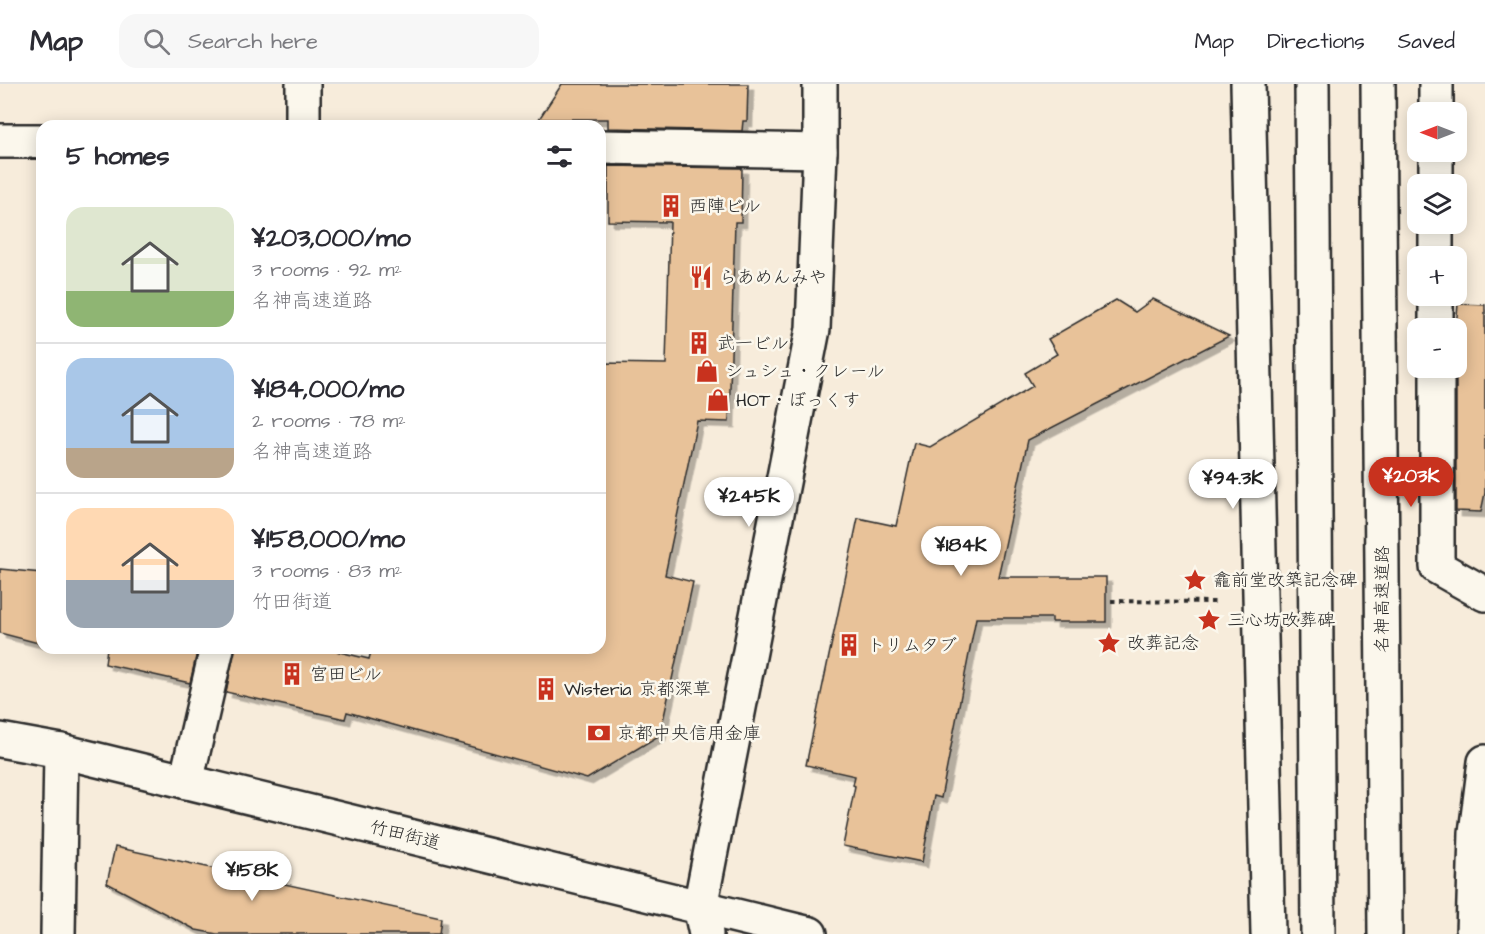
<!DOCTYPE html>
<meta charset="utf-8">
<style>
:root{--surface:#fff;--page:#f7f7f7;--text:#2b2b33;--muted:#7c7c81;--line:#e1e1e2;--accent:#c8321e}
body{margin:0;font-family:"Architects Daughter","Klee One",sans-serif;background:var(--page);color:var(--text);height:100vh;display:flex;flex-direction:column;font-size:22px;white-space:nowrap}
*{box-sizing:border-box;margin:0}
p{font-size:20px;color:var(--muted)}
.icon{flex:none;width:33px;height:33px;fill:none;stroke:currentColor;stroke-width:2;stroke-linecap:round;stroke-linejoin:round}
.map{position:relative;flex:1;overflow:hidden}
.drawer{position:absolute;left:36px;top:36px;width:570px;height:534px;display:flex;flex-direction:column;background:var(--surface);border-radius:18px;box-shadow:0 3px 15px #0003}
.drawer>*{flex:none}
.needle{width:39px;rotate:270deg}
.controls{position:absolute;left:1407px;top:18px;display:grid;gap:12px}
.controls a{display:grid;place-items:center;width:60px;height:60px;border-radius:12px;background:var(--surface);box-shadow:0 3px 15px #0003;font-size:30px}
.price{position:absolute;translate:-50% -51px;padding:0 14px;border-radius:21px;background:#fff;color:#222;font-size:20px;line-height:39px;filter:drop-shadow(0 2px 3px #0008)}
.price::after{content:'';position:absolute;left:50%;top:36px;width:18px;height:14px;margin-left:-9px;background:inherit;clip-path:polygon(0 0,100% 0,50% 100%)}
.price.selected{background:var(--accent);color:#fff}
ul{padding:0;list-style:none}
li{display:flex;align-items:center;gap:18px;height:150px;padding:0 30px}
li+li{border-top:2px solid var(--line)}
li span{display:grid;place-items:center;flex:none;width:168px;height:120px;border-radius:18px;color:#555}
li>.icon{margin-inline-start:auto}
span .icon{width:72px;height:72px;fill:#fffc;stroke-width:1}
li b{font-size:26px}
h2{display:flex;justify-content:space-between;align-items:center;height:72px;padding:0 30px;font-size:26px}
header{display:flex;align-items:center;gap:36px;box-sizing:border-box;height:84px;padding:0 30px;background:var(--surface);border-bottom:2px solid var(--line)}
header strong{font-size:28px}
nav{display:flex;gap:33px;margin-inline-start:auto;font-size:21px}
.search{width:420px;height:54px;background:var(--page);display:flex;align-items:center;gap:15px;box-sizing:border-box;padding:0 21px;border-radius:18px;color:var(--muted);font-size:22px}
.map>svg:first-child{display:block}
.building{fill:#e8c299;stroke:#2b2b2b;stroke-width:1.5;filter:url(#shadow)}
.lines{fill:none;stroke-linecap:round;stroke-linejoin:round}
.minor-casing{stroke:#2b2b2b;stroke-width:38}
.major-casing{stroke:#2b2b2b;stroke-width:38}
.highway-casing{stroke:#2b2b2b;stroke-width:38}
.path{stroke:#2b2b2b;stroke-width:4;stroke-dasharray:4.5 4.5;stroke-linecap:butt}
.minor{stroke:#fbf7ec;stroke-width:33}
.major{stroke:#fbf7ec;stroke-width:33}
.highway{stroke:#fbf7ec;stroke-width:33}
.labels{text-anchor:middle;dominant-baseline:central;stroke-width:5;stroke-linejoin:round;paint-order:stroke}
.poi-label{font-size:18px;fill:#2b2b2b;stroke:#fbf7ec;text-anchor:start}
.street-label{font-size:18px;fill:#2b2b2b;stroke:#fbf7ec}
</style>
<header>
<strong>Map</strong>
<div class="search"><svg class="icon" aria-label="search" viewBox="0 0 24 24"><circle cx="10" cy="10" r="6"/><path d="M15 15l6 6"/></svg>Search here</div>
<nav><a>Map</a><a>Directions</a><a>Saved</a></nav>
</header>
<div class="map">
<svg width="1485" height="850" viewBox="0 0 1485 850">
<defs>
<filter id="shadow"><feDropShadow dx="5.5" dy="5.5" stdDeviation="0" flood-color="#0004"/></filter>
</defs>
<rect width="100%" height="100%" fill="#f7ecdb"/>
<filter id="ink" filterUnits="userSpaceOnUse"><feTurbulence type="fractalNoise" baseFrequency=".0167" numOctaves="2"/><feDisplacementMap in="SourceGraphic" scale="12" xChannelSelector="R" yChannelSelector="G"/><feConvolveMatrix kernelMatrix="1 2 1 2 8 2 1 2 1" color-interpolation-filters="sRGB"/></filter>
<g filter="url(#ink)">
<g class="building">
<polygon points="562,0 748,0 747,37 743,37 742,47 608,44 608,35 539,35"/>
<polygon points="608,82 742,84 741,138 735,138 729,338 697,337 665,491 693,498 660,651 587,695 347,628 345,635 226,608 235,564 323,564 369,575 372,564 600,564 600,279 666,280 670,138 608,137"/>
<polygon points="1153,215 1229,252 1028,356 998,493 1106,493 1106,538 1052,538 1052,534 976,534 941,714 934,712 922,778 843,762 855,702 853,701 855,692 806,681 858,434 896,442 914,359 930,363 1033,302 1025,289 1057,270 1048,255 1116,216 1135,228"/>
<polygon points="1458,220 1485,221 1485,409 1481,428 1456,427 1456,244"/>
<polygon points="0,485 42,489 42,560 0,549"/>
<polygon points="107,564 198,564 190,599 105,580"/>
<polygon points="115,763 441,834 439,850 217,850 196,846 107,799"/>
</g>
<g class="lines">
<g class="minor-casing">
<g id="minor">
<polyline points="303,0 303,42"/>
<polyline points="1248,0 1268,850"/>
<polyline points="1436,0 1436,28"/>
<polyline points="0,57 42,57"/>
<polyline points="600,63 820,67"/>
<polyline points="1436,68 1436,100"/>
<polyline points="1436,140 1436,172"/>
<polyline points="1436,212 1436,244"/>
<polyline points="1437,284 1437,483 1485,510"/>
<polyline points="186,698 217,564"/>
<polyline points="700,823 813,245 820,67 820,0"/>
<polyline points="58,850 61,667"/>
<polyline points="1473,850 1476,749 1485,678"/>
</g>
</g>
<g class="major-casing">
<polyline id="major" points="700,823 706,850"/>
</g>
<g class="highway-casing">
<g id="highway">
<polyline points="1312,0 1318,850"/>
<polyline points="1378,0 1385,850"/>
<polyline points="0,656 61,667 810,850"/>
</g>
</g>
<polyline class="path" points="1111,517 1218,518"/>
<use href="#minor" class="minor"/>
<use href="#major" class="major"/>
<use href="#highway" class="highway"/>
</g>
</g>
<defs>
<g id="building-bare" transform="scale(1.8)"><path d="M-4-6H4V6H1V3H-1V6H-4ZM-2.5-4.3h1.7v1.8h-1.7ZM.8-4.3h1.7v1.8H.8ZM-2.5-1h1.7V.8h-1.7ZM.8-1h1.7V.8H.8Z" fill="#c8321e" stroke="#fbf7ec" stroke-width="2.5" paint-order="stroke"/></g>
<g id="restaurant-bare" transform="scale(1.8)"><path d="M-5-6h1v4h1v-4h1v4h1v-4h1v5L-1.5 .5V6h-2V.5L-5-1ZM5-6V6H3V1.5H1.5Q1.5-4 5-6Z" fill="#c8321e" stroke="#fbf7ec" stroke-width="2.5" paint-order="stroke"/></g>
<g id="shop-bare" transform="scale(1.8)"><path d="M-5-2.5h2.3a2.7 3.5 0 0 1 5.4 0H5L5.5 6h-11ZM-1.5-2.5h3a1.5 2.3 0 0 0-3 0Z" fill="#c8321e" stroke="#fbf7ec" stroke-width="2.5" paint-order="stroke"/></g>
<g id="sight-bare" transform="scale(1.8)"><path d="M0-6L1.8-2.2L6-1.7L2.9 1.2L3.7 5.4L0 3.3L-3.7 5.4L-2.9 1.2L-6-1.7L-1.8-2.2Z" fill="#c8321e" stroke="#fbf7ec" stroke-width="2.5" paint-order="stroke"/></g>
<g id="bank-bare" transform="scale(1.8)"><path d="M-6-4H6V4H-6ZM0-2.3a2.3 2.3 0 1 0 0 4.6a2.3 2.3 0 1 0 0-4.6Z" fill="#c8321e" stroke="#fbf7ec" stroke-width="2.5" paint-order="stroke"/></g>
</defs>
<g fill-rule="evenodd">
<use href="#building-bare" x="671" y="122"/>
<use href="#restaurant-bare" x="701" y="193"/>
<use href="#building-bare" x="699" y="259"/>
<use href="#shop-bare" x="707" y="287"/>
<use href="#shop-bare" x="718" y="316"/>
<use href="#sight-bare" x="1195" y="496"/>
<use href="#sight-bare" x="1209" y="536"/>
<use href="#sight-bare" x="1109" y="559"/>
<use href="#building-bare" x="849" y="561"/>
<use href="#building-bare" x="292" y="590"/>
<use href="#building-bare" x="546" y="605"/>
<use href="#bank-bare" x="599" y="649"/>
</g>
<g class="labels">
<g class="poi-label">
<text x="689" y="122">西陣ビル</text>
<text x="719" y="193">らあめんみや</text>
<text x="717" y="259">武一ビル</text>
<text x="725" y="287">シュシュ・クレール</text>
<text x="736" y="316">HOT・ぼっくす</text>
<text x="1213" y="496">龕前堂改築記念碑</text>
<text x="1227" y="536">三心坊改葬碑</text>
<text x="1127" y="559">改葬記念</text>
<text x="867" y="561">トリムタブ</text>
<text x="310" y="590">宮田ビル</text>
<text x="564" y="605">Wisteria 京都深草</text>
<text x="617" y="649">京都中央信用金庫</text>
</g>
<g class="street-label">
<text transform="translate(1382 515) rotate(-90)">名神高速道路</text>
<text transform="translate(405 751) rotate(14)">竹田街道</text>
</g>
</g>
</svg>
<div class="controls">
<a><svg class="needle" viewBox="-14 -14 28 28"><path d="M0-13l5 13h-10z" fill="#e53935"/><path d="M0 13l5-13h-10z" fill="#7c7c81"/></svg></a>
<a><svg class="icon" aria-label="layers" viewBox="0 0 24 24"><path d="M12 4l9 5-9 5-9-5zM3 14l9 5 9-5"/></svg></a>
<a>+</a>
<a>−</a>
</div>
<b class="price selected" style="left:1411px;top:424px">¥203K</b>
<b class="price" style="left:1233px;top:426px">¥94.3K</b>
<b class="price" style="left:749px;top:444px">¥245K</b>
<b class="price" style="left:961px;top:493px">¥184K</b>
<b class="price" style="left:252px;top:818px">¥158K</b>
<section class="drawer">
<h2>5 homes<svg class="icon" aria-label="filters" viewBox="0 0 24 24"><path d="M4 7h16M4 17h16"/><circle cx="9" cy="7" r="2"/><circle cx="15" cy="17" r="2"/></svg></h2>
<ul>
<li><span style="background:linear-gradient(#dfe7d0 70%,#8fb573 0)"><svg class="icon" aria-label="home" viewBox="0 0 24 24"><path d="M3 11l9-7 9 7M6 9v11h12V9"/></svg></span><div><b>¥203,000/mo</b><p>3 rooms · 92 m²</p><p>名神高速道路</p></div></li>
<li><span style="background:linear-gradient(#a9c7e8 75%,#b9a48a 0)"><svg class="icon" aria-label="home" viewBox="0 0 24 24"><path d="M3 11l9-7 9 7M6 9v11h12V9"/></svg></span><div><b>¥184,000/mo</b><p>2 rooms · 78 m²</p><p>名神高速道路</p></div></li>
<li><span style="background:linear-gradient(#ffd9b3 60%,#9aa5b1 0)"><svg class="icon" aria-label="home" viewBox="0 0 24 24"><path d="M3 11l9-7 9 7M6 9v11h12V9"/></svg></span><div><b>¥158,000/mo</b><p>3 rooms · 83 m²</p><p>竹田街道</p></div></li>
</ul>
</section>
</div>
